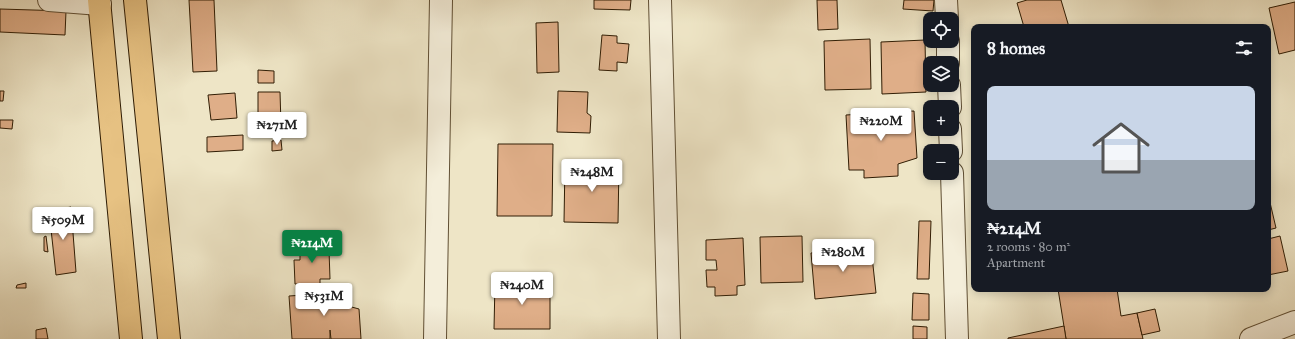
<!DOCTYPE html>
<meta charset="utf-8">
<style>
:root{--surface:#171b24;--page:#242831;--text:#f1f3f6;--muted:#9ea1a6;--accent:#0b8043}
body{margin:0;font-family:"IM FELL Great Primer",serif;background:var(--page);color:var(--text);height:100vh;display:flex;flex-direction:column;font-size:15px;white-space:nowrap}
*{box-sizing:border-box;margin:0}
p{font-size:13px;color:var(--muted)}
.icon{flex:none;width:22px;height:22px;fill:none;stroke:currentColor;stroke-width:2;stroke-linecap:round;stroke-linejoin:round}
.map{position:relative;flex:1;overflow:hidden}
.details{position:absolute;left:971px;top:24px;width:300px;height:268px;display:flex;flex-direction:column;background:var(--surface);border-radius:8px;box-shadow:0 2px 10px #0003}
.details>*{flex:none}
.controls{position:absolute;left:923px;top:12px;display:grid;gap:8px}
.controls a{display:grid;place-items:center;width:36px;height:36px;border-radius:8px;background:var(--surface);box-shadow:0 2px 10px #0003;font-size:20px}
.price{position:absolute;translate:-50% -34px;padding:0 9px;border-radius:4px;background:#fff;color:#222;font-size:13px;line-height:26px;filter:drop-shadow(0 1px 2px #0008)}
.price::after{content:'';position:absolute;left:50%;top:24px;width:12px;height:9px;margin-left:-6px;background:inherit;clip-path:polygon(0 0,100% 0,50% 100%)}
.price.selected{background:var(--accent);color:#fff}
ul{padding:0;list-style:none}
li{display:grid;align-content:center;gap:8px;height:212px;padding:0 16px}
li span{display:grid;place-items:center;height:124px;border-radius:8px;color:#555}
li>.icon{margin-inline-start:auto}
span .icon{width:72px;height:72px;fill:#fffc;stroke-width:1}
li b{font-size:17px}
h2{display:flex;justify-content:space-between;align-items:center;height:48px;padding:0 16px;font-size:17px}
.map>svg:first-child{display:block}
.building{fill:#dfae88;stroke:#301d04}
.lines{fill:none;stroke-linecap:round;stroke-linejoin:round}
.minor-casing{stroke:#604f34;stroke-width:24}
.major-casing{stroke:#301d04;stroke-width:24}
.minor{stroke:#f4eeda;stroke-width:22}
.major{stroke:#e7c283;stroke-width:22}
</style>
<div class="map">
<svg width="1295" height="339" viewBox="0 0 1295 339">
<rect width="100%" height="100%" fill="#eee5c6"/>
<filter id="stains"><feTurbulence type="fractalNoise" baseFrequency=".005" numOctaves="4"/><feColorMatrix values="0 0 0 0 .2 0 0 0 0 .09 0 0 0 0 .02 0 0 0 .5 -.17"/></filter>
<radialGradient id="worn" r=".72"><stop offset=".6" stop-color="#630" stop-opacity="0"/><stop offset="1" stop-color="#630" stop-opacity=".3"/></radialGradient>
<g class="building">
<polygon points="189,0 214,0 217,71 193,72"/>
<polygon points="594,0 631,0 630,10 594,9"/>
<polygon points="817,0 837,0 838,29 818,30"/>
<polygon points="904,0 934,0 933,11 903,9"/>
<polygon points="1027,0 1061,0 1069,27 1024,27 1017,3"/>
<polygon points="1295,2 1295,50 1279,54 1269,8"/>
<polygon points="0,9 66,11 65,35 0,32"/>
<polygon points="558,22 559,72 537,73 536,23"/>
<polygon points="602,35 617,36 617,43 629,44 627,63 617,62 617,71 599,70"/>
<polygon points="870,39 871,89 825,90 824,41"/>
<polygon points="925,40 926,92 882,94 881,42"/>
<polygon points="258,70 274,71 274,83 258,83"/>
<polygon points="0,91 4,91 3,101 0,101"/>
<polygon points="558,91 588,92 587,113 591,116 590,133 557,132"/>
<polygon points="258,92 280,92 281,125 258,125"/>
<polygon points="235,93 237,118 211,120 208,95"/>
<polygon points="914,111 917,158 898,164 898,176 864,178 864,170 849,170 846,115"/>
<polygon points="0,120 13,120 12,129 0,128"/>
<polygon points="243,135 243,150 207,152 207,137"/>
<polygon points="281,140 282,150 272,151 272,141"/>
<polygon points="498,144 553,144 552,216 497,216"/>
<polygon points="565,163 619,164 618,223 564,222"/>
<polygon points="1268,194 1276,228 1268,230"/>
<polygon points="71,207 76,272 56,275 49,211"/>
<polygon points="919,221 931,221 929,279 917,279"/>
<polygon points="46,236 48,252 44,251 44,237"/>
<polygon points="802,236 803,282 761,283 760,237"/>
<polygon points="1280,236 1288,271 1268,275 1268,239"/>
<polygon points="743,238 745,285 737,286 737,295 715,296 715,287 707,287 706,270 717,270 716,260 706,260 706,240"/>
<polygon points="300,240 318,240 318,250 329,250 330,279 320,279 320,284 295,284 294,260 300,260"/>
<polygon points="871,247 876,293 815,299 811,253"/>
<polygon points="495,282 550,282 550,329 494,329"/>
<polygon points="26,283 26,288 16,288 17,285"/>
<polygon points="1058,289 1117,289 1121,316 1137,313 1143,339 1066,339"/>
<polygon points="347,292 348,306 359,309 361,339 331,339 330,330 330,339 292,339 289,296"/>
<polygon points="913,293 929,294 929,320 912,320"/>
<polygon points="1155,309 1160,331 1142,335 1137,313"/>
<polygon points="913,326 927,327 927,339 913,339"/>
<polygon points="1064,326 1066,339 1008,339 1008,338"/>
<polygon points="46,328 48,339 36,339 36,330"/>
</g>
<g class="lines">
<g class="minor-casing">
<g id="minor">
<polyline points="49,0 100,4"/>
<polyline points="660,0 669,339"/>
<polyline points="946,0 947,19"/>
<polyline points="948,41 948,63"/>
<polyline points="949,85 950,107"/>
<polyline points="950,129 951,151"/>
<polyline points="952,173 957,339"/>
<polyline points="435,339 441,0"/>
<polyline points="1251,339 1295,322"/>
</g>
</g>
<g class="major-casing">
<g id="major">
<polyline points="99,0 131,339"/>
<polyline points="135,0 169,339"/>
</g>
</g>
<use href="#minor" class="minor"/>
<use href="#major" class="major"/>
</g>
<rect width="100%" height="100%" filter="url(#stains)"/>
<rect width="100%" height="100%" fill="url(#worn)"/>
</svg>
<div class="controls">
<a><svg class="icon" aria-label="locate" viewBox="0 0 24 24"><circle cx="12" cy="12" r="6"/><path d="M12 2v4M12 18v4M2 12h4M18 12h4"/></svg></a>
<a><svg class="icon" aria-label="layers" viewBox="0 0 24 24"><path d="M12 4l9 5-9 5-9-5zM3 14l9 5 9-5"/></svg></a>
<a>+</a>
<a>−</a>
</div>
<b class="price" style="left:881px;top:142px">₦220M</b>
<b class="price" style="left:277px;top:146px">₦271M</b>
<b class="price" style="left:592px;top:193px">₦248M</b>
<b class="price" style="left:63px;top:241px">₦509M</b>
<b class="price selected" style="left:312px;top:264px">₦214M</b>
<b class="price" style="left:843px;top:273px">₦280M</b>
<b class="price" style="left:522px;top:306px">₦240M</b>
<b class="price" style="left:324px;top:317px">₦531M</b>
<section class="details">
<h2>8 homes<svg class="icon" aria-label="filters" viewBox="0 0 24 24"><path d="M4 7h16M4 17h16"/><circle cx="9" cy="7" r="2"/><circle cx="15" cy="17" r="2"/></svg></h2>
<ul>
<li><span style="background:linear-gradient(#c9d6e8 60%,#9aa5b1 0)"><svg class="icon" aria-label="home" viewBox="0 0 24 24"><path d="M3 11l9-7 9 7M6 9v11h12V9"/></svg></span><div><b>₦214M</b><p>2 rooms · 80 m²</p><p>Apartment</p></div></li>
</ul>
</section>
</div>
